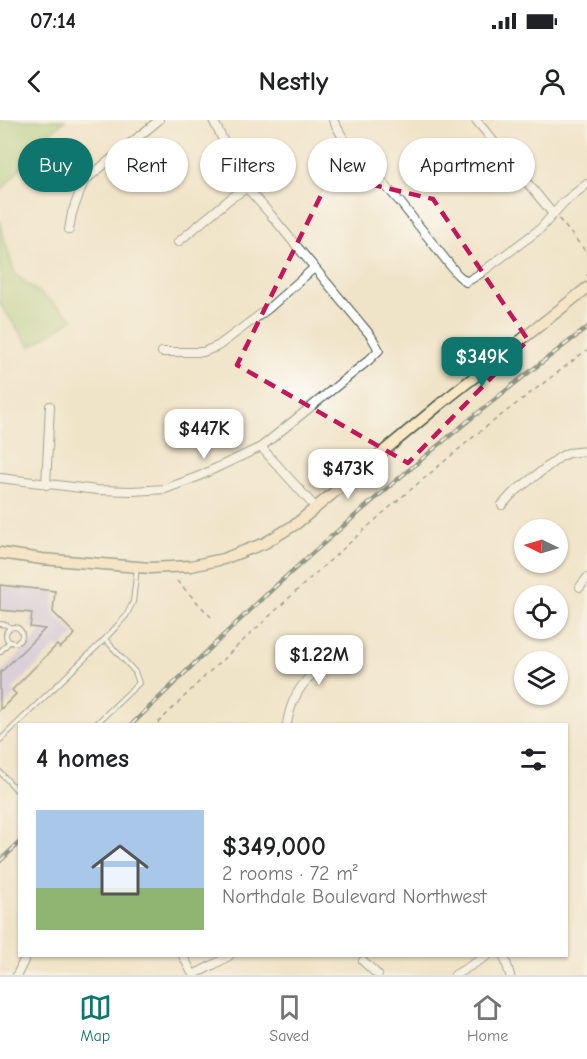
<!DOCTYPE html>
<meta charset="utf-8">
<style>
:root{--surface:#fff;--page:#f2f2f2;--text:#202124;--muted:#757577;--line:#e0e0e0;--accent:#0f766e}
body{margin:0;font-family:"Comic Neue",sans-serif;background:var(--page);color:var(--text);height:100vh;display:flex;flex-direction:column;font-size:22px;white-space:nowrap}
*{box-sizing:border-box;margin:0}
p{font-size:20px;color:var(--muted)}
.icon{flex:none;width:33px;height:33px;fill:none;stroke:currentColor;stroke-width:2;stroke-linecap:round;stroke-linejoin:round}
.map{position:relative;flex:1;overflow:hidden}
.panel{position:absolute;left:18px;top:603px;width:550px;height:234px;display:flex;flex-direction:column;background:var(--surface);border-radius:0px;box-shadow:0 2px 4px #0004}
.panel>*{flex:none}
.hud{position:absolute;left:18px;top:18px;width:552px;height:54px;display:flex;gap:12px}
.needle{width:39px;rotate:275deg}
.controls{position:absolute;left:514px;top:399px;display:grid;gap:12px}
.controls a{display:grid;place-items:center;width:54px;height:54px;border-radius:50%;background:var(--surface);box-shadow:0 2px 4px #0004;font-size:30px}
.price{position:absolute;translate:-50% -51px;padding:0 14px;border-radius:12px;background:#fff;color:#222;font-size:20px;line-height:39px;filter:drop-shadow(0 2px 3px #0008)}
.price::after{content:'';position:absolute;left:50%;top:36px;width:18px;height:14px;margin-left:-9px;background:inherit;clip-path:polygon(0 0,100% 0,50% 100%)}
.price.selected{background:var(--accent);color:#fff}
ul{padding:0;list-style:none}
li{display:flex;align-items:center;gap:18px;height:150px;padding:0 18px}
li+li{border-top:2px solid var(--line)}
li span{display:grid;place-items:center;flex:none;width:168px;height:120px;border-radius:0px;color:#555}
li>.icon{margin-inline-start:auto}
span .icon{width:72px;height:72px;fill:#fffc;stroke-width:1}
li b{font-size:26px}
h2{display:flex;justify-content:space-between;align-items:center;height:72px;padding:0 18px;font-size:26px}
.pill{padding:0 21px;border-radius:27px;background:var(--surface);box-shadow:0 2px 4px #0004;font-size:21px;line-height:54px}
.pill.selected{background:var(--accent);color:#fff}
.status{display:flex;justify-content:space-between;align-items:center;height:42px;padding:0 30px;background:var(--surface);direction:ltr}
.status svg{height:16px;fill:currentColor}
header{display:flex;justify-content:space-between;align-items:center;height:78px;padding:0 18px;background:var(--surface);font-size:27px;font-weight:700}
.dock{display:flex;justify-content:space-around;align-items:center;height:84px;border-top:2px solid var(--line);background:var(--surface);font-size:16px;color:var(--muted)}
.dock a{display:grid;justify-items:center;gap:3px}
.dock .selected{color:var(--accent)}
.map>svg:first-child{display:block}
.green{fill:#a0ca76;stroke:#608455;stroke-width:1.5}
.building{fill:#c0b5ec}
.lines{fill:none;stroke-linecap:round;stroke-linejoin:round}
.lane-casing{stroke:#3e564a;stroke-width:6}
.street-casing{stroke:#3e564a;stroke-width:10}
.secondary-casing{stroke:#3e564a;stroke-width:13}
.path{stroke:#3e564a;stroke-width:1.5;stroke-dasharray:4.5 4.5;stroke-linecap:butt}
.lane{stroke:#fff;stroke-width:4}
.street{stroke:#fff;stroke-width:8}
.secondary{stroke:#fae7c3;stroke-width:10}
.rail-casing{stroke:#1f3d34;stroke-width:4.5}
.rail{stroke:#fff;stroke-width:2;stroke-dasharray:7;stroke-linecap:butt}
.marked{fill:none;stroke:#c2185b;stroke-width:4.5;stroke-dasharray:12 8;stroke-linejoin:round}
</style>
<div class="status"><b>07:14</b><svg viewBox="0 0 49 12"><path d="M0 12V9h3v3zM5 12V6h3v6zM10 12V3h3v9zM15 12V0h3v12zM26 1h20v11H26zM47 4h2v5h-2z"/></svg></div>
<header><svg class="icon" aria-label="back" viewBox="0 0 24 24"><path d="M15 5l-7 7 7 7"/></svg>Nestly<svg class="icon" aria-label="person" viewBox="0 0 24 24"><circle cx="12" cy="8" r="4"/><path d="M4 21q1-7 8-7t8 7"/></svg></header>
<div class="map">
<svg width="587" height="855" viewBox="0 0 587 855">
<rect width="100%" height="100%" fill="#fff"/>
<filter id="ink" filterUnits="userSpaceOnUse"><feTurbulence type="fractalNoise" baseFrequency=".0167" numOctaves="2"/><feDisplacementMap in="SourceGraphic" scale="12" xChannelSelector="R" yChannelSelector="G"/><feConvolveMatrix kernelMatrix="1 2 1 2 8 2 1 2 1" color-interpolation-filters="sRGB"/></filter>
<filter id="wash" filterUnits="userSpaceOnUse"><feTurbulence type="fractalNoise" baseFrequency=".008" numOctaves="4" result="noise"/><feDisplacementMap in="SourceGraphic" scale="24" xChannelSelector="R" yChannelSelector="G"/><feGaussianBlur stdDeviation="1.35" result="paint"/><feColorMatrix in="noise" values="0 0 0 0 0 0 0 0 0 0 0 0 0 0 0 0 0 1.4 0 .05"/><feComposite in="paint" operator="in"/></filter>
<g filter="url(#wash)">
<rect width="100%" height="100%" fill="#f0e4c8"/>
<g class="green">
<polygon points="0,0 65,0 50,13 0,72"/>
<polygon points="0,100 2,111 15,154 74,199 30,227 0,184"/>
</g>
<g id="blocks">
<polygon class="building" points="0,465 55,471 53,492 75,514 60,528 57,525 12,570 16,574 0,590 0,553 45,509 30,507 32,493 0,490"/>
</g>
</g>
<g filter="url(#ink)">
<use href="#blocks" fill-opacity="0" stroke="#3e564a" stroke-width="1.5"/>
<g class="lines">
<g class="lane-casing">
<g id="lane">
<polyline points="0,504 7,505 10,508"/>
<circle cx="14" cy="515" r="8"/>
<polyline points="0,532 9,522"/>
<polyline points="96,604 139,563 135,552 105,519"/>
<polyline points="0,620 105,519 126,496 133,482 137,447"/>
<polyline points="0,652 20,674"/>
</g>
</g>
<g class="street-casing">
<g id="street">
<polyline points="333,0 343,18 400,82 457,154 466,162 478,155 540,109 564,82 587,64"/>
<polyline points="476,0 553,94"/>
<polyline points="69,110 72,93 84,61 159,0"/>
<polyline points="178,122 231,78 247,68"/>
<polyline points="162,232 203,232 218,226 269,188 314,148"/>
<polyline points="261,327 316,388"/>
<polyline points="0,358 97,370 132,371 165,369 197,357 261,327 369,240 379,230 371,216 271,95 247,68 213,0"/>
<polyline points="46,365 50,286"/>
<polyline points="502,385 513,373 560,337 568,333 587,331"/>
<polyline points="580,467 587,458"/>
<path d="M 287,604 C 293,564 317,546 352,529"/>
<polyline points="183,836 193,855 213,845 229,836"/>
<polyline points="504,836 510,855"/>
<polyline points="363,841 378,855"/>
<polyline points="17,855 26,836"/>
<polyline points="455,855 487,836"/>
</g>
</g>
<g class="secondary-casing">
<polyline id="secondary" points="0,433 42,439 150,448 191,446 223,439 265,423 296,404 444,281 587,168"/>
</g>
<g class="path">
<polyline points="559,99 587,133"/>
<polyline points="586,155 587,155"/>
<polyline points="177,461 213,499"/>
<polyline points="158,603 206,555 316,453 383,393 478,313 587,230"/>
</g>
<use href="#lane" class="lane"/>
<use href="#street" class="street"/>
<use href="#secondary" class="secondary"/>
<g class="rail-casing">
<g id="rail">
<path d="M 132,604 C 181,557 229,509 279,463 C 378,374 480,288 587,208"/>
<polyline points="0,741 20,722"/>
</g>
</g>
<use href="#rail" class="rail"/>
</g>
</g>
<path d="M0 0H587V855H0ZM 331,55 L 433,79 L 528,220 L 408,343 L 237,245 Z" fill="#f0e4c8" fill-opacity=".55" fill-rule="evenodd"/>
<path class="marked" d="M 331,55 L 433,79 L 528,220 L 408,343 L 237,245 Z"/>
</svg>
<div class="controls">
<a><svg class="needle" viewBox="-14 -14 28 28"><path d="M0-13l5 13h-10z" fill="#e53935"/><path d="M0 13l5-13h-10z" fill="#757577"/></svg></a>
<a><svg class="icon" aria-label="locate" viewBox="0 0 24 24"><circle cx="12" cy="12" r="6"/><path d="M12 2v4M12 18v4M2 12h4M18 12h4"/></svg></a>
<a><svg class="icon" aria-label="layers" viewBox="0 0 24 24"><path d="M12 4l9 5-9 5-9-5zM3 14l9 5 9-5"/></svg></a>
</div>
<b class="price selected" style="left:482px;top:268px">$349K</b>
<b class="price" style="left:204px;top:340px">$447K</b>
<b class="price" style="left:348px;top:380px">$473K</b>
<b class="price" style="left:319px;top:566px">$1.22M</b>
<div class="hud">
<a class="pill selected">Buy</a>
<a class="pill">Rent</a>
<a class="pill">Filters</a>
<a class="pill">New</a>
<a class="pill">Apartment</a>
</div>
<section class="panel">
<h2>4 homes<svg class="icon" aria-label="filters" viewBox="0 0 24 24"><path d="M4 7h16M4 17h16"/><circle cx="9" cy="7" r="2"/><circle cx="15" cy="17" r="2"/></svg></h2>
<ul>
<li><span style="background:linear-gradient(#a9c7e8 65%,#8fb573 0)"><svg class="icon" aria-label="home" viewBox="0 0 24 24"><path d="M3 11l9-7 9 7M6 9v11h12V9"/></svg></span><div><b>$349,000</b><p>2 rooms · 72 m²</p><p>Northdale Boulevard Northwest</p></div></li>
</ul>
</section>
</div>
<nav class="dock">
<a class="selected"><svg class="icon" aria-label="map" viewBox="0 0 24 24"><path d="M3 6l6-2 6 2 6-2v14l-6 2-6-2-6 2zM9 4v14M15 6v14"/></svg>Map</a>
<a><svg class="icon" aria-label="saved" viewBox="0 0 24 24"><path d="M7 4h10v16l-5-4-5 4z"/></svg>Saved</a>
<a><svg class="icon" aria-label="home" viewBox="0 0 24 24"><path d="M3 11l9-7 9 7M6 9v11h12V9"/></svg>Home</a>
</nav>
